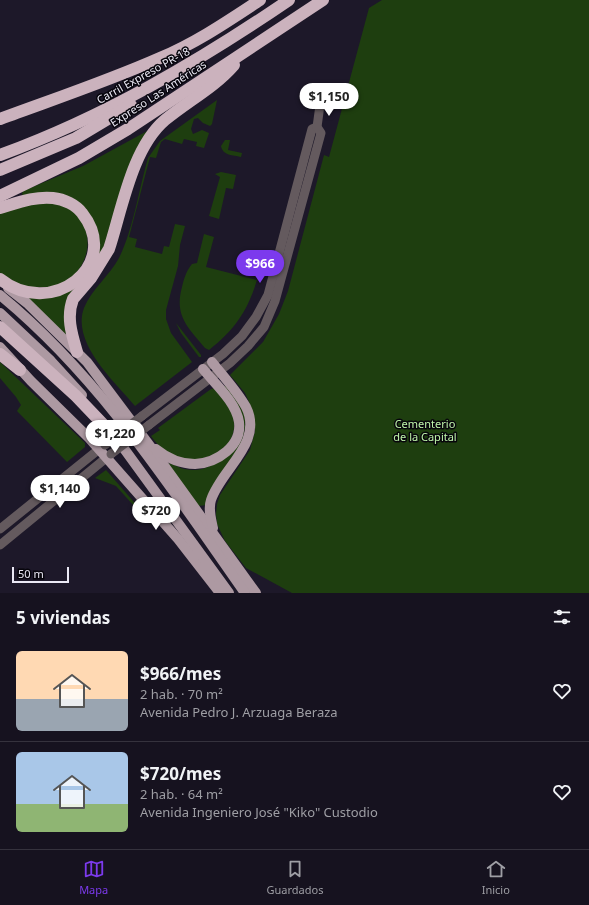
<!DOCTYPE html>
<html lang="es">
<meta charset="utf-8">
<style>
:root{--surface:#16121f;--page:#1f1b28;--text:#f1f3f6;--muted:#9e9ea4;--line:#35323d;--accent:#7c3aed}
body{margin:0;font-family:"Noto Sans",sans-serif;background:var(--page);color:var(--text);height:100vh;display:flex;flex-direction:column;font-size:15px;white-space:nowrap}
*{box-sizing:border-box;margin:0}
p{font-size:13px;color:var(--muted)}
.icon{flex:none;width:22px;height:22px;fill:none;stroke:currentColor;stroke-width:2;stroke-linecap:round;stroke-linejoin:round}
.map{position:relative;height:593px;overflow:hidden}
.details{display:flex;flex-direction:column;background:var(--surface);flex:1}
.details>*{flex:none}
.scale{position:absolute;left:12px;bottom:10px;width:57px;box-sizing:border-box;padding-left:4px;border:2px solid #eae8f4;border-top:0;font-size:11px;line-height:14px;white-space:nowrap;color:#eae8f4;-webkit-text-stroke:3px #07050c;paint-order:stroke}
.price{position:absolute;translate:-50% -34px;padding:0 9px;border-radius:14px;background:#fff;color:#222;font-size:13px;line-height:26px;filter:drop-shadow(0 1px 2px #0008)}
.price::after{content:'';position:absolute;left:50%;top:24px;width:12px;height:9px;margin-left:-6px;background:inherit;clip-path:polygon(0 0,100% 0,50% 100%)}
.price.on{background:var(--accent);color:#fff}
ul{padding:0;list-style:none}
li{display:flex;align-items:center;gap:12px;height:100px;padding:0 16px}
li+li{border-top:1px solid var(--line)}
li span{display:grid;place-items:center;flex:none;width:112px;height:80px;border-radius:6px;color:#555}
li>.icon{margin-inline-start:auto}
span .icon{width:48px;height:48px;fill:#fffc;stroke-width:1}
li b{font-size:17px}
h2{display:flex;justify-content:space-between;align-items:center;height:48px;padding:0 16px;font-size:17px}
.menu{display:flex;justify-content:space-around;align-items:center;height:56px;border-top:1px solid var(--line);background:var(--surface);font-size:11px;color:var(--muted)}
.menu a{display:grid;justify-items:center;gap:2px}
.menu .on{color:var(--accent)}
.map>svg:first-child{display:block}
.green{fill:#1e3e0f}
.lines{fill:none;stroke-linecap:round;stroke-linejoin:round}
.minor{stroke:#645a5e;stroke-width:9}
.major{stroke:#ad99a2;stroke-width:10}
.highway{stroke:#cbb2bd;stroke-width:12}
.minor-bridge{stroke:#645a5e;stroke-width:9}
.labels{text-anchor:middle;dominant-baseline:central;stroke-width:3;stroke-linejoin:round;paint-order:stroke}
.street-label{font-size:11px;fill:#eae8f4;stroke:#07050c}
.park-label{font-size:11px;fill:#bff5aa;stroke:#07050c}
</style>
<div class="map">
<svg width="589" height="593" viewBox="0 0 589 593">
<rect width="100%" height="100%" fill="#1d1829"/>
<g class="green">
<polygon points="382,0 589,0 589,593 292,593 246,568 225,541 217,524 216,514 217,504 220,495 250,450 255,431 249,402 245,393 230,375 263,342 279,314 288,291 324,155 329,157 369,8"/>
<path d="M 217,100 L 212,124 L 210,126 L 203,123 L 198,118 L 194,119 L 191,129 L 193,134 L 202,130 L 209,133 L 204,148 L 196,146 L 197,142 L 184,139 L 182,144 L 165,139 L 161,142 L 156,158 L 150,157 L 129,237 L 137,239 L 135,247 L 162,254 L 164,246 L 169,247 L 175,224 L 185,226 L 180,245 L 178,266 L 166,310 L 166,319 L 171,333 L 192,362 L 135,406 C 115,382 71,343 84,308 C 91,290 110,275 119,258 C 133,230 139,189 148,158 L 160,141 Z"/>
<polygon points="149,130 107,246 76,291 68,337 22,293 61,292 94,255 84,211 23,196 22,194 23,191 83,166"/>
<path d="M 225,140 L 230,140 L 228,150 L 242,153 L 241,157 C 233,155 223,156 221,146 Z"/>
<polygon points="221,172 236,175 233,189 226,188 219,219 209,216 220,177 215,174"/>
<path d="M 31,203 C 39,203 48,202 56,204 C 107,214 93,293 37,287 C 32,287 26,287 21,285 C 14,282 7,277 0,273 L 0,212 Z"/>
<path d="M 204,234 L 214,237 L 206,267 L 257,280 C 247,312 235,329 209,350 L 205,348 C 188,327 174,316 182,287 C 184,279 186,271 192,264 L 197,263 Z"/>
<polygon points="176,323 201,355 201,357 199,357 181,333"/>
<polygon points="0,362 85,443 85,447 67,462 17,411 21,405 16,397 0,378"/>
<path d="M 226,385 C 231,391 237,397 241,404 C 258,434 221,480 207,505 L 198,506 L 166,464 C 172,462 178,468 184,469 C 216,475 226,451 241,429 L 223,387 Z"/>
<path d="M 215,388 C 221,397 230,407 233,417 C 241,447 206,465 180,458 C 168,455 158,446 151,436 L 160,430 L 158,428 L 211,389 Z"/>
<polygon points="106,470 140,509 152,526 116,486 95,478"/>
</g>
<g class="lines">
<g class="minor">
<polyline points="142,416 223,354 242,336 256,317 268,295 312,129 317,127"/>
<polyline points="149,425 230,363 248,346 264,327 275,301 321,133 317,127 320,105"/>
<polyline points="0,529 103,446"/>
<polyline points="0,545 111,454"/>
</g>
<g class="major">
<polyline points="8,288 27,303 87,362 150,446 256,593"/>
<path d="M 0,295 C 100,377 171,488 245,593"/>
<polyline points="0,313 51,361 82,395"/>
<polyline points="0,347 31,381 89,438 178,539 220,593"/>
<path d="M 212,362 C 223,376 237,391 246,407 C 264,443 221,469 211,500 C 208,509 211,519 213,528"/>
<polyline points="117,439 229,593"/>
<path d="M 156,449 C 167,458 181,464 195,464 C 217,463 242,446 239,422 C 236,402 215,384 203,369"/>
</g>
<g class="highway">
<path d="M 0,119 C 54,99 108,81 160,58 C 196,43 228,21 260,0"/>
<path d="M 0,155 C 104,117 198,62 289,0"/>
<polyline points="0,170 76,138 131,105"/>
<polyline points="0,196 79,158 128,129 323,0"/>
<path d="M 0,208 C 17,203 35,196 53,198 C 64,199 76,205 82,213 C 123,265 51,320 0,279"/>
<polyline points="0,327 76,396 119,441"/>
<path d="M 77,352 C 72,335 66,317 73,299 L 91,278 L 109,249 C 122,209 132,148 165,120 C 188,101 215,87 234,65"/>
<polyline points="0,354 20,370"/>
</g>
<g class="minor-bridge">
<polyline points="105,445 142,416"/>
<polyline points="111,454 149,425"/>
</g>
</g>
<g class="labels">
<g class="street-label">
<text transform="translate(143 75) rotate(-29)">Carril Expreso PR-18</text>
<text transform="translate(158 93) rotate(-33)">Expreso Las Américas</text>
</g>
<g class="park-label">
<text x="425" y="423">Cementerio<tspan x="425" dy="13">de la Capital</tspan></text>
</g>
</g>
</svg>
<div class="scale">50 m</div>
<b class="price" style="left:329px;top:117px">$1,150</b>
<b class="price on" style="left:260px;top:284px">$966</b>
<b class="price" style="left:115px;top:454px">$1,220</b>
<b class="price" style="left:60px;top:509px">$1,140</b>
<b class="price" style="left:156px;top:531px">$720</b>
</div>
<section class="details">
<h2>5 viviendas<svg class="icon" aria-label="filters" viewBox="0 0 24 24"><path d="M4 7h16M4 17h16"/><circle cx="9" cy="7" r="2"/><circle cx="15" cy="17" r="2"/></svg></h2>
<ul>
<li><span style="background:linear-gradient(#ffd9b3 60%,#9aa5b1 0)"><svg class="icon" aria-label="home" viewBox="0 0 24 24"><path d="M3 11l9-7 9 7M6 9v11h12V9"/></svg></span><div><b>$966/mes</b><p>2 hab. · 70 m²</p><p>Avenida Pedro J. Arzuaga Beraza</p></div><svg class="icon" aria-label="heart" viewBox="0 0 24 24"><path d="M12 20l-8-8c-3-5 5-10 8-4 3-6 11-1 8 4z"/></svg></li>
<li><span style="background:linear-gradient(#a9c7e8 65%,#8fb573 0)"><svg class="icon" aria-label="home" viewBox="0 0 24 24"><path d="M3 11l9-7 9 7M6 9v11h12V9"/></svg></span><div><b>$720/mes</b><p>2 hab. · 64 m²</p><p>Avenida Ingeniero José &quot;Kiko&quot; Custodio</p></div><svg class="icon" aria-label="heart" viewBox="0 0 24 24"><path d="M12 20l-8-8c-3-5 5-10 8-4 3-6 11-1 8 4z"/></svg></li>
</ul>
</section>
<nav class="menu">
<a class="on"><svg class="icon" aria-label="map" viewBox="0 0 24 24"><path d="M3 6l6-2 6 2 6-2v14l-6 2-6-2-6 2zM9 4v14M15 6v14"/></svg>Mapa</a>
<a><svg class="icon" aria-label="saved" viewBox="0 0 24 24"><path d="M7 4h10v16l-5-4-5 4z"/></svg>Guardados</a>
<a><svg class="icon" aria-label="home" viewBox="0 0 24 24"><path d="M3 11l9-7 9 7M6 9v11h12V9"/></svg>Inicio</a>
</nav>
